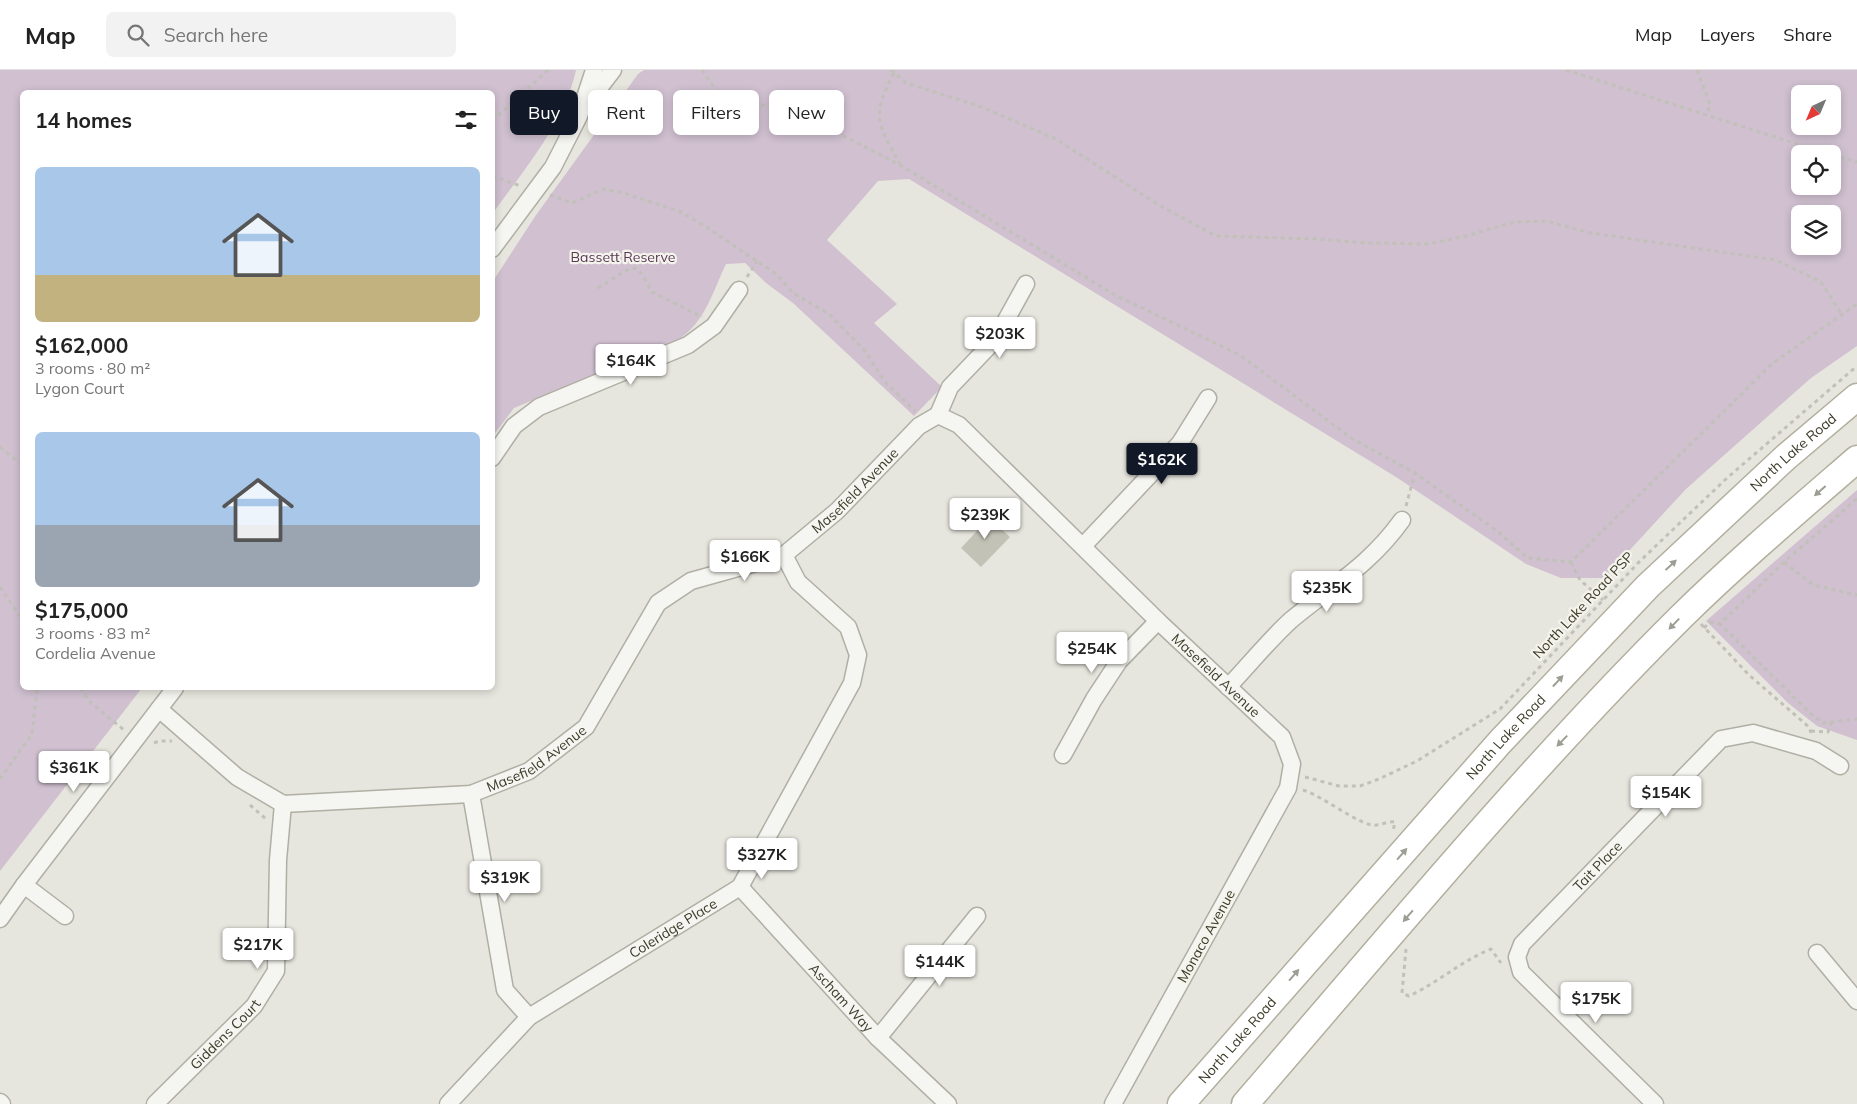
<!DOCTYPE html>
<meta charset="utf-8">
<style>
:root{--surface:#fff;--page:#f2f2f2;--text:#222;--muted:#767676;--line:#e0e0e0;--accent:#111827}
body{margin:0;font-family:Mulish,sans-serif;background:var(--page);color:var(--text);height:100vh;display:flex;flex-direction:column;font-size:19px;white-space:nowrap}
*{box-sizing:border-box;margin:0}
p{font-size:16px;color:var(--muted)}
.icon{flex:none;width:28px;height:28px;fill:none;stroke:currentColor;stroke-width:2;stroke-linecap:round;stroke-linejoin:round}
.map{position:relative;flex:1;overflow:hidden}
.drawer{position:absolute;left:20px;top:20px;width:475px;height:600px;display:flex;flex-direction:column;background:var(--surface);border-radius:8px;box-shadow:0 2px 8px #0003}
.drawer>*{flex:none}
.top-card{position:absolute;left:510px;top:20px;width:475px;height:45px;display:flex;gap:10px}
.needle{width:32px;rotate:224deg}
.buttons{position:absolute;left:1791px;top:15px;display:grid;gap:10px}
.buttons a{display:grid;place-items:center;width:50px;height:50px;border-radius:8px;background:var(--surface);box-shadow:0 2px 8px #0003;font-size:25px}
.price{position:absolute;translate:-50% -42px;padding:0 11px;border-radius:5px;background:#fff;color:#222;font-size:16px;line-height:32px;filter:drop-shadow(0 1px 2px #0008)}
.price::after{content:'';position:absolute;left:50%;top:30px;width:15px;height:11px;margin-left:-8px;background:inherit;clip-path:polygon(0 0,100% 0,50% 100%)}
.price.active{background:var(--accent);color:#fff}
ul{padding:0;list-style:none}
li{display:grid;align-content:center;gap:10px;height:265px;padding:0 15px}
li span{display:grid;place-items:center;height:155px;border-radius:8px;color:#555}
li>.icon{margin-inline-start:auto}
span .icon{width:90px;height:90px;fill:#fffc;stroke-width:1}
li b{font-size:21px}
h2{display:flex;justify-content:space-between;align-items:center;height:60px;padding:0 15px;font-size:21px}
.chip{padding:0 18px;border-radius:8px;background:var(--surface);box-shadow:0 2px 8px #0003;font-size:18px;line-height:45px}
.chip.active{background:var(--accent);color:#fff}
header{display:flex;align-items:center;gap:30px;box-sizing:border-box;height:70px;padding:0 25px;background:var(--surface);border-bottom:1px solid var(--line)}
header strong{font-size:24px}
nav{display:flex;gap:28px;margin-inline-start:auto;font-size:18px}
.search{width:350px;height:45px;background:var(--page);display:flex;align-items:center;gap:12px;box-sizing:border-box;padding:0 18px;border-radius:8px;color:var(--muted);font-size:19px}
.map>svg:first-child{display:block}
.green{fill:#d0c0d0;fill-rule:evenodd}
.building{fill:#c3c2b6}
.lines{fill:none;stroke-linecap:round;stroke-linejoin:round}
.street-casing{stroke:#b0afa4;stroke-width:19}
.primary-casing{stroke:#b2af9e;stroke-width:29}
.path{stroke:#c1c1b9;stroke-width:3;stroke-dasharray:4 4;stroke-linecap:butt}
.street{stroke:#f5f5f1;stroke-width:16}
.primary{stroke:#fff;stroke-width:26}
.oneway{fill:#9e9d94}
.labels{text-anchor:middle;dominant-baseline:central;stroke-width:4.5;stroke-linejoin:round;paint-order:stroke}
.park-label{font-size:14px;fill:#573754;stroke:#f4f4ed}
.street-label{font-size:14px;fill:#3c3b28;stroke:#f4f4ed}
</style>
<header>
<strong>Map</strong>
<div class="search"><svg class="icon" aria-label="search" viewBox="0 0 24 24"><circle cx="10" cy="10" r="6"/><path d="M15 15l6 6"/></svg>Search here</div>
<nav><a>Map</a><a>Layers</a><a>Share</a></nav>
</header>
<div class="map">
<svg width="1857" height="1034" viewBox="0 0 1857 1034">
<rect width="100%" height="100%" fill="#e7e6de"/>
<g class="green">
<path d="M 0,0 L 576,0 C 565,52 523,101 493,143 L 492,22 L 22,22 L 22,618 L 142,618 L 0,801 Z"/>
<path d="M 644,0 L 1857,0 L 1857,276 L 1811,308 L 1686,419 L 1604,508 L 1561,508 L 1526,494 L 1396,407 L 909,109 L 878,111 L 827,170 L 897,234 L 874,253 L 942,317 L 914,346 L 793,233 L 766,213 L 745,193 L 726,194 C 712,223 706,251 678,270 L 514,338 L 493,366 L 493,211 L 536,145 L 638,4 ZM 1800,24 L 1832,24 L 1832,56 L 1800,56 ZM 1800,84 L 1832,84 L 1832,116 L 1800,116 ZM 1800,144 L 1832,144 L 1832,176 L 1800,176 Z"/>
<polygon points="1857,420 1857,670 1817,656 1788,633 1706,551"/>
</g>
<polygon class="building" points="982,441 1010,467 981,497 961,478 978,460 970,453"/>
<g class="lines">
<g class="street-casing">
<g id="street">
<polyline points="587,34 613,0"/>
<polyline points="492,179 553,97 579,46 594,0"/>
<polyline points="938,345 950,317 995,270 1026,214"/>
<polyline points="492,388 514,356 539,337 688,275 714,256 739,220"/>
<polyline points="1083,476 1180,373 1208,328"/>
<path d="M 1228,617 C 1249,595 1269,570 1291,550 C 1332,516 1370,495 1402,450"/>
<path id="s1" d="M 159,639 L 237,707 L 283,734 L 471,724 L 529,701 L 586,657 L 658,533 L 691,511 L 784,485 L 837,441 L 919,356 L 938,345 L 959,355 L 1158,551 L 1282,667 L 1292,694 L 1288,718 L 1113,1034"/>
<polyline points="1063,685 1094,629 1119,591 1158,551"/>
<polyline points="471,724 505,920 529,947"/>
<polyline points="24,815 65,846"/>
<path id="s2" d="M 740,817 L 878,968 L 948,1034"/>
<polyline points="0,849 24,815 175,618"/>
<polyline points="1817,883 1857,931"/>
<polyline points="878,968 977,846"/>
<polyline points="0,1032 2,1034"/>
<path id="s3" d="M 155,1034 L 254,936 L 276,901 L 278,790 L 283,734"/>
<path id="s4" d="M 448,1034 L 529,947 L 740,817 L 852,613 L 858,585 L 848,557 L 798,512 L 784,485"/>
<path id="s5" d="M 1655,1034 L 1521,902 L 1517,887 L 1522,874 L 1721,669 L 1753,663 L 1816,681 L 1840,696"/>
</g>
</g>
<g class="primary-casing">
<g id="primary">
<path id="s6" d="M 1181,1034 L 1500,672 L 1648,516 L 1786,387 L 1857,327"/>
<path d="M 1245,1034 C 1387,870 1526,701 1681,547 C 1737,492 1797,441 1857,389"/>
</g>
</g>
<g class="path">
<polyline points="702,0 716,20 756,34 791,40 842,65 900,95 1115,225 1240,285 1351,368 1415,403 1497,461 1528,488 1571,492 1773,293 1857,234"/>
<polyline points="891,0 906,13 982,37 1056,69 1157,134 1216,166 1317,169 1367,173 1428,174 1466,166 1514,152 1546,151 1591,163 1776,190 1821,212 1842,245"/>
<polyline points="1566,0 1828,84"/>
<polyline points="1697,0 1710,34 1707,45"/>
<path d="M 894,3 C 871,46 877,53 900,94"/>
<polyline points="492,51 548,0"/>
<polyline points="1832,85 1857,92"/>
<polyline points="492,106 521,116"/>
<polyline points="550,125 572,133 604,119 623,123 679,141 705,156 776,204 793,223 829,244 865,281 884,311 915,341"/>
<polyline points="747,207 757,191"/>
<polyline points="598,218 627,200 636,198 641,203 652,222 702,247"/>
<polyline points="0,377 17,391 22,393"/>
<polyline points="1857,429 1783,493 1720,554 1810,643 1823,653 1857,649"/>
<polyline points="1406,436 1415,403"/>
<polyline points="1571,492 1580,510 1603,530"/>
<polyline points="1784,492 1813,515 1857,525"/>
<polyline points="0,517 22,549"/>
<polyline points="1701,554 1749,605 1809,657 1811,663"/>
<polyline points="1704,558 1710,552 1720,554"/>
<polyline points="80,618 91,633 124,660"/>
<polyline points="1811,661 1828,662 1831,652"/>
<polyline points="154,673 159,671 172,671"/>
<polyline points="1305,707 1339,716 1360,716 1379,709 1417,691 1500,639 1640,491 1727,408 1857,296"/>
<polyline points="0,709 32,664 37,618"/>
<path d="M 1303,720 C 1324,727 1355,752 1372,755 C 1380,756 1387,751 1395,752 L 1393,761"/>
<polyline points="250,735 266,749"/>
<path d="M 1406,879 L 1402,923 L 1409,926 C 1439,912 1461,891 1491,879 L 1501,893"/>
</g>
<use href="#street" class="street"/>
<use href="#primary" class="primary"/>
</g>
<defs><path id="oneway-solid" d="M-6-.8H1V-3.2L6.5 0L1 3.2V.8H-6Z" transform="scale(1.25)"/></defs>
<g class="oneway">
<use href="#oneway-solid" transform="translate(1820 421) rotate(139)"/>
<use href="#oneway-solid" transform="translate(1671 495) rotate(-43)"/>
<use href="#oneway-solid" transform="translate(1674 554) rotate(134)"/>
<use href="#oneway-solid" transform="translate(1558 611) rotate(-47)"/>
<use href="#oneway-solid" transform="translate(1562 671) rotate(134)"/>
<use href="#oneway-solid" transform="translate(1402 784) rotate(-49)"/>
<use href="#oneway-solid" transform="translate(1408 846) rotate(131)"/>
<use href="#oneway-solid" transform="translate(1294 905) rotate(-49)"/>
</g>
<g class="labels">
<g class="park-label">
<text x="623" y="187">Bassett Reserve</text>
</g>
<g class="street-label">
<text stroke="none"><textPath href="#s6" startOffset="895">North Lake Road</textPath></text>
<text stroke="none"><textPath href="#s1" startOffset="855">Masefield Avenue</textPath></text>
<text transform="translate(1583 535) rotate(-47)">North Lake Road PSP</text>
<text stroke="none"><textPath href="#s1" startOffset="1350">Masefield Avenue</textPath></text>
<text stroke="none"><textPath href="#s6" startOffset="490">North Lake Road</textPath></text>
<text stroke="none"><textPath href="#s1" startOffset="420">Masefield Avenue</textPath></text>
<text stroke="none"><textPath href="#s5" startOffset="326">Tait Place</textPath></text>
<text stroke="none"><textPath href="#s4" startOffset="288">Coleridge Place</textPath></text>
<text transform="translate(1206 866) rotate(-61)">Monaco Avenue</text>
<text stroke="none"><textPath href="#s2" startOffset="150">Ascham Way</textPath></text>
<text stroke="none"><textPath href="#s3" startOffset="99">Giddens Court</textPath></text>
<text stroke="none"><textPath href="#s6" startOffset="85">North Lake Road</textPath></text>
</g>
</g>
</svg>
<div class="buttons">
<a><svg class="needle" viewBox="-14 -14 28 28"><path d="M0-13l5 13h-10z" fill="#e53935"/><path d="M0 13l5-13h-10z" fill="#767676"/></svg></a>
<a><svg class="icon" aria-label="locate" viewBox="0 0 24 24"><circle cx="12" cy="12" r="6"/><path d="M12 2v4M12 18v4M2 12h4M18 12h4"/></svg></a>
<a><svg class="icon" aria-label="layers" viewBox="0 0 24 24"><path d="M12 4l9 5-9 5-9-5zM3 14l9 5 9-5"/></svg></a>
</div>
<b class="price" style="left:1000px;top:289px">$203K</b>
<b class="price" style="left:631px;top:316px">$164K</b>
<b class="price active" style="left:1162px;top:415px">$162K</b>
<b class="price" style="left:985px;top:470px">$239K</b>
<b class="price" style="left:745px;top:512px">$166K</b>
<b class="price" style="left:1327px;top:543px">$235K</b>
<b class="price" style="left:1092px;top:604px">$254K</b>
<b class="price" style="left:74px;top:723px">$361K</b>
<b class="price" style="left:1666px;top:748px">$154K</b>
<b class="price" style="left:762px;top:810px">$327K</b>
<b class="price" style="left:505px;top:833px">$319K</b>
<b class="price" style="left:258px;top:900px">$217K</b>
<b class="price" style="left:940px;top:917px">$144K</b>
<b class="price" style="left:1596px;top:954px">$175K</b>
<div class="top-card">
<a class="chip active">Buy</a>
<a class="chip">Rent</a>
<a class="chip">Filters</a>
<a class="chip">New</a>
</div>
<section class="drawer">
<h2>14 homes<svg class="icon" aria-label="filters" viewBox="0 0 24 24"><path d="M4 7h16M4 17h16"/><circle cx="9" cy="7" r="2"/><circle cx="15" cy="17" r="2"/></svg></h2>
<ul>
<li><span style="background:linear-gradient(#a9c7e8 70%,#c2b280 0)"><svg class="icon" aria-label="home" viewBox="0 0 24 24"><path d="M3 11l9-7 9 7M6 9v11h12V9"/></svg></span><div><b>$162,000</b><p>3 rooms · 80 m²</p><p>Lygon Court</p></div></li>
<li><span style="background:linear-gradient(#a9c7e8 60%,#9aa5b1 0)"><svg class="icon" aria-label="home" viewBox="0 0 24 24"><path d="M3 11l9-7 9 7M6 9v11h12V9"/></svg></span><div><b>$175,000</b><p>3 rooms · 83 m²</p><p>Cordelia Avenue</p></div></li>
</ul>
</section>
</div>
